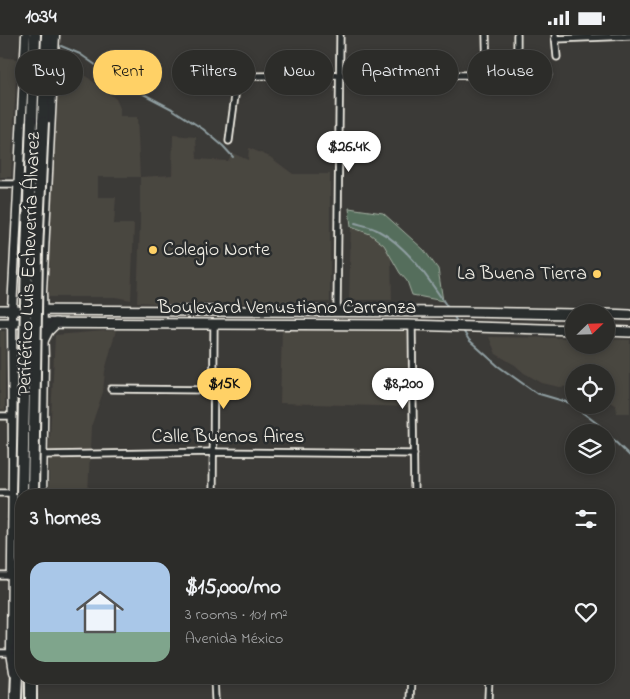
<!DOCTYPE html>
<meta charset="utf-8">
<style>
:root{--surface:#2c2c29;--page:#343431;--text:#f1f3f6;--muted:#a6a7a8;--line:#484846;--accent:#ffd166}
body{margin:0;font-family:"Indie Flower",sans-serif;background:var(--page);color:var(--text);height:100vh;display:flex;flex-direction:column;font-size:19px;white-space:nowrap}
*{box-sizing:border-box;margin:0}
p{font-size:16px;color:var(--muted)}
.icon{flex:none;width:28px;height:28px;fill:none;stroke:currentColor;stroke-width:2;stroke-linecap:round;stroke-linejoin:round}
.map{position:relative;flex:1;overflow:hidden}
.drawer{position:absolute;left:15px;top:454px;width:600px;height:195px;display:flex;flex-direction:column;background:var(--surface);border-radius:20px;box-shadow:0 2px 8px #0003,0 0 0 1px var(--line)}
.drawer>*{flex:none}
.guide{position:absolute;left:15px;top:15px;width:600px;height:45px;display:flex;gap:10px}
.needle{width:32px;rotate:67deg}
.controls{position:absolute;left:565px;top:269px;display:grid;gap:10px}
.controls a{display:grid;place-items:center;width:50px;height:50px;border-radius:50%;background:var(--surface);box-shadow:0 2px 8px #0003,0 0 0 1px var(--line);font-size:25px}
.price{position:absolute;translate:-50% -42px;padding:0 11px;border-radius:18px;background:#fff;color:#222;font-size:16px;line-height:32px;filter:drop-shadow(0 1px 2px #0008)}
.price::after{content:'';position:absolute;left:50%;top:30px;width:15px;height:11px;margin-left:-8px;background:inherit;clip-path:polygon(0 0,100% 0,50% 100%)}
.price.selected{background:var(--accent);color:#111}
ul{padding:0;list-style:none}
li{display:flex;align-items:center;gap:15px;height:125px;padding:0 15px}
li+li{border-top:1px solid var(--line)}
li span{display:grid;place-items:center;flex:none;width:140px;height:100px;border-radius:15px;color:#555}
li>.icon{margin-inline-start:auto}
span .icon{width:60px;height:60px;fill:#fffc;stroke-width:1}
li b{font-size:21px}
h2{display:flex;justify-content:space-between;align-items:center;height:60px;padding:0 15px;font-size:21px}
.pill{padding:0 18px;border-radius:22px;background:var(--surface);box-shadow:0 2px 8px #0003,0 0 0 1px var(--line);font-size:18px;line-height:45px}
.pill.selected{background:var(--accent);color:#111}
.status{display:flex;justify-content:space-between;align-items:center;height:35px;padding:0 25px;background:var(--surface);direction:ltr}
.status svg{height:14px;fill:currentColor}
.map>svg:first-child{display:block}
.built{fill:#4a4640}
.green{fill:#556e5c;stroke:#a4b0a2}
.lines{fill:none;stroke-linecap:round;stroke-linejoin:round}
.stream{stroke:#8f9ea1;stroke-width:2}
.minor-casing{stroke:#f4f1e8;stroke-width:9}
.tertiary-casing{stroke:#f4f1e8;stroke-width:11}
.primary-casing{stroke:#f4f1e8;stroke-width:12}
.trunk-casing{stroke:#f4f1e8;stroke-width:14}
.minor{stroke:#2a2d2e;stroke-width:5.5}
.tertiary{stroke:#2a2d2e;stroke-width:8}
.primary{stroke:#2a2d2e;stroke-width:9}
.trunk{stroke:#2a2d2e;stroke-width:10}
.trunk-bridge-casing{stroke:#f4f1e8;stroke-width:14;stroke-linecap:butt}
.trunk-bridge{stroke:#2a2d2e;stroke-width:10}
.poi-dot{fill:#ffd166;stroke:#2a2d2e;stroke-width:2}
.labels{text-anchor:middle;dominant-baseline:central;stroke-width:5;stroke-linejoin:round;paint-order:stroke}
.poi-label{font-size:20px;fill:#f4f1e8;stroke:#2a2d2e;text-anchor:start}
.street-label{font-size:20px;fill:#f4f1e8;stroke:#2a2d2e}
</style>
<div class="status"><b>10:34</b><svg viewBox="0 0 49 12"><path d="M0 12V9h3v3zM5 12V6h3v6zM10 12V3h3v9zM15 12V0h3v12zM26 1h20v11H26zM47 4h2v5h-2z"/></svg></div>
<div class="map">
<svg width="630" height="664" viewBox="0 0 630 664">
<rect width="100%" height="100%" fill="#3b3a37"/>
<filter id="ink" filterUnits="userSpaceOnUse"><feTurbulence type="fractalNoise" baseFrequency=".02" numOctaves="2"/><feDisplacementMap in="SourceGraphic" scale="10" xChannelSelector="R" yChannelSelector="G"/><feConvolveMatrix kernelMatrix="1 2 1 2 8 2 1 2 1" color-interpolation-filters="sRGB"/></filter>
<g filter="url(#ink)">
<g class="built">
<polygon points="0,22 17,24 11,142 0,142"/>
<polygon points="69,31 87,42 116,64 120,73 120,82 137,82 140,142 172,140 173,100 196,102 197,124 228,126 232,118 248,125 249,113 270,122 293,139 330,139 330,267 169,269 137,267 140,189 140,142 98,142 98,162 116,162 114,189 134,189 131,265 115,262 48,262 57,39"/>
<polygon points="351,192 370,199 384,210 391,220 392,265 349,265"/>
<polygon points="282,294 366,296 407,296 410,372 280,368"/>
<polygon points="116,295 105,336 103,357 91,392 88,460 49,460 49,422 55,300"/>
<polygon points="0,296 5,296 5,375 0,374"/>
<polygon points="489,302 574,303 574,310 606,310 606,304 630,305 630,378 617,378 616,370 611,368 606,364 606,338 574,338 574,351 559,352 542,348 524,338 515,330 496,319"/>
</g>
<polygon class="green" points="349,173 383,178 424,215 438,234 443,266 412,260 407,246 400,238 384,210 370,199 351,192"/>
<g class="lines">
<g class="stream">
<polyline points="61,11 80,19 117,45 172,74 203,94 223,111 233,122"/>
<path d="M 355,188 C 362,190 371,192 377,195 C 408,211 430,246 448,273"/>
<polyline points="452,279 458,288"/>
<polyline points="462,294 469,305 498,331 536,358 570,368 599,390 606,398"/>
<polyline points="606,398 630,421"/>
</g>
<g class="minor-casing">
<g id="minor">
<polyline points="486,0 487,39"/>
<polyline points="517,0 517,39"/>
<polyline points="555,0 557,22"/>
<polyline points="555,4 630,1"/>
<polyline points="229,106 237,46 243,43 258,41 340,40 548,40"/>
<polyline points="0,149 18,149"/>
<polyline points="337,276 340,0"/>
<polyline points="412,291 414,460"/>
<polyline points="111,354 213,355"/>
<polyline points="0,381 13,381"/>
<polyline points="42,420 213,417 414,419"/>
<polyline points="0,458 12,458"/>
<polyline points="213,460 214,290"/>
<polyline points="0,541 11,541"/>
<polyline points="0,618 11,618"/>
<polyline points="214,642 215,664"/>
<polyline points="411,664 412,642"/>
<polyline points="488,664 489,642"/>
</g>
</g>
<g class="tertiary-casing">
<g id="tertiary">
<polyline points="42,460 44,324 42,257 55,0"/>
<polyline points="14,637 11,618 13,428 12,275 26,0"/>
</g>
</g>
<g class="primary-casing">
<g id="primary">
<polyline points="0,275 464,277 574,279"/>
<polyline points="606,279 630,280"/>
<polyline points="0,288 407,290 574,295"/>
<polyline points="606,296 630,297"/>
<polyline points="43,306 48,296 56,288"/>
</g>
</g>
<g class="trunk-casing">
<g id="trunk">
<polyline points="32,86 35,0"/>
<polyline points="43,87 47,0"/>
<polyline points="16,664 21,529"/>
<polyline points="31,664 31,642"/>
</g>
</g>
<use href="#minor" class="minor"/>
<use href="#tertiary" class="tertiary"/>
<use href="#primary" class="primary"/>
<use href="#trunk" class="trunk"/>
<g class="trunk-bridge-casing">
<g id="trunk-bridge">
<polyline points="22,460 27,218 32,86"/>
<polyline points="33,460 37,216 43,87"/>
</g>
</g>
<use href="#trunk-bridge" class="trunk-bridge"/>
</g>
</g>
<g class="poi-dot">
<circle cx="153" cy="215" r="5"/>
<circle cx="597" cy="239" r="5"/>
</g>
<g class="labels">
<g class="poi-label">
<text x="163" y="215">Colegio Norte</text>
<text x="587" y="239" text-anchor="end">La Buena Tierra</text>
</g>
<g class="street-label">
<text transform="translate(30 229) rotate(-88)">Periférico Luis Echeverría Álvarez</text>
<text x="287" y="273">Boulevard Venustiano Carranza</text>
<text x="228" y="402">Calle Buenos Aires</text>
</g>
</g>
</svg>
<div class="controls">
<a><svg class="needle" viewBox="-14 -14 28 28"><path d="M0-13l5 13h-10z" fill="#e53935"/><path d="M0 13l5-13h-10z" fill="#a6a7a8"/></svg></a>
<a><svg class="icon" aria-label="locate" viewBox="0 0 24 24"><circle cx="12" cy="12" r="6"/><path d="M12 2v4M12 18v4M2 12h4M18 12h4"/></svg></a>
<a><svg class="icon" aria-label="layers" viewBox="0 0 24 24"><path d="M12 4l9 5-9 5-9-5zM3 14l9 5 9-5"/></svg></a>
</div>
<b class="price" style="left:349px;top:138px">$26.4K</b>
<b class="price selected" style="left:224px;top:375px">$15K</b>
<b class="price" style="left:403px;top:375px">$8,200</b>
<div class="guide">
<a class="pill">Buy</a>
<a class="pill selected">Rent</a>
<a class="pill">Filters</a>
<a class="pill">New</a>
<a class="pill">Apartment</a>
<a class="pill">House</a>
</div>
<section class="drawer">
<h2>3 homes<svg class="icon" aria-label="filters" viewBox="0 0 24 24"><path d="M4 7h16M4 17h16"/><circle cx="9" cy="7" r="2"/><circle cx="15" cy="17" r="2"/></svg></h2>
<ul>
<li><span style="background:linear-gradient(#a9c7e8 70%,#7fa58c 0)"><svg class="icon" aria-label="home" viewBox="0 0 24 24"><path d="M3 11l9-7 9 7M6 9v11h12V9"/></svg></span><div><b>$15,000/mo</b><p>3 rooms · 101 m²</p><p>Avenida México</p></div><svg class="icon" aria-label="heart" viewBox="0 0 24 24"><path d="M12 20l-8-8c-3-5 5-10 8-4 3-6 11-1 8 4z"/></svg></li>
</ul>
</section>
</div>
